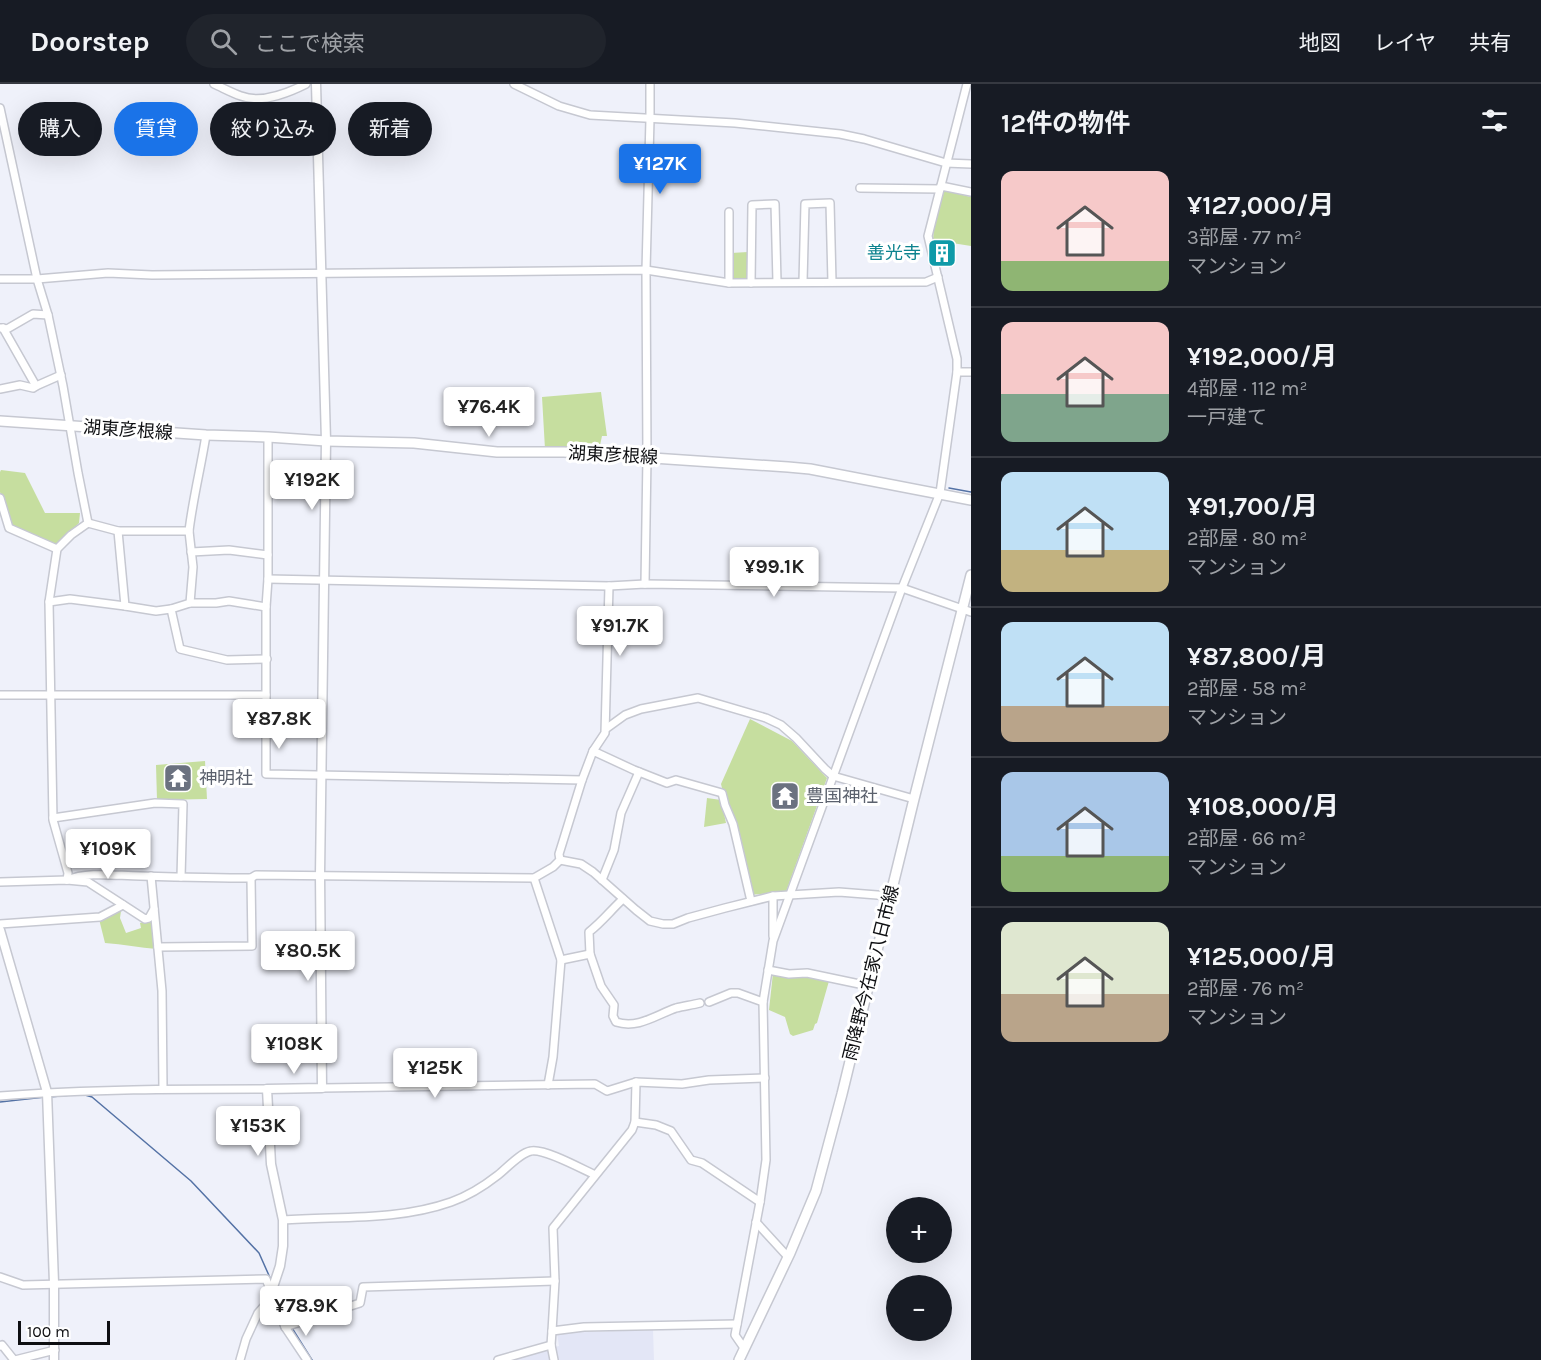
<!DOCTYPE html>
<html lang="ja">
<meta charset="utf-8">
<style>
:root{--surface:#171b24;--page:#20242c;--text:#f1f3f6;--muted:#9ea1a6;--line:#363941;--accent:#1a73e8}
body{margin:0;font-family:Karla,"Noto Sans JP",sans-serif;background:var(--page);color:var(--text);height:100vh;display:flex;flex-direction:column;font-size:22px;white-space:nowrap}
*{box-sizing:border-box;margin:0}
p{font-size:20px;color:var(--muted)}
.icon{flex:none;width:33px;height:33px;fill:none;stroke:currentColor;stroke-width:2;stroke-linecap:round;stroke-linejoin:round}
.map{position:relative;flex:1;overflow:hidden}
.side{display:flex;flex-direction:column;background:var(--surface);width:570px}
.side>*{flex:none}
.top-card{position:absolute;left:18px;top:18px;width:570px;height:54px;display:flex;gap:12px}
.fabs{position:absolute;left:886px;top:1113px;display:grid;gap:12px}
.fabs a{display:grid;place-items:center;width:66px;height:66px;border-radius:50%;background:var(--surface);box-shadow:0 6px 24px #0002;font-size:30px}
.scale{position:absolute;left:18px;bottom:15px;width:92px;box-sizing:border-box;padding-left:6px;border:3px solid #0e0f12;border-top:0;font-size:16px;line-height:21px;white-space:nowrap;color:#0e0f12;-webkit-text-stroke:4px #fff;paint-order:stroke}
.price{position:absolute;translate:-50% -51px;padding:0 14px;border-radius:6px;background:#fff;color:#222;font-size:20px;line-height:39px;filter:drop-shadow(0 2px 3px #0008)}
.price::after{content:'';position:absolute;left:50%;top:36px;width:18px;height:14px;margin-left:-9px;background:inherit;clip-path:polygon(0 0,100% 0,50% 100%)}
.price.current{background:var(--accent);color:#fff}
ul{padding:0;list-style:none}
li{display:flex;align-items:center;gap:18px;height:150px;padding:0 30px}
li+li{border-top:2px solid var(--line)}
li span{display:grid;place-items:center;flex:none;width:168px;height:120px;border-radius:12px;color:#555}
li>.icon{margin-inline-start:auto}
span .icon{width:72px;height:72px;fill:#fffc;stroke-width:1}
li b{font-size:26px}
h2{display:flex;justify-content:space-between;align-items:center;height:72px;padding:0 30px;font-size:26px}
.chip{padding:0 21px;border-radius:27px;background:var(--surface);box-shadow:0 6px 24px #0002;font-size:21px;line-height:54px}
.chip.current{background:var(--accent);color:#fff}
header{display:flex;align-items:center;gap:36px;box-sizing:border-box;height:84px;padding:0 30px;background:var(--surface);border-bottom:2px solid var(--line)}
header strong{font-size:28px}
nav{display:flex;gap:33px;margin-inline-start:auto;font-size:21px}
.search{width:420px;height:54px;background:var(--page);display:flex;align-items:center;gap:15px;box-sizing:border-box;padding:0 21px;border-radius:33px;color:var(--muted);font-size:22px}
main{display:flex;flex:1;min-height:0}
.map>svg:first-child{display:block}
.built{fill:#e3e6f6}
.green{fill:#c6de9f}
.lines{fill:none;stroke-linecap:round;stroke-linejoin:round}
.stream{stroke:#5472a5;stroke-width:1.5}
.minor-casing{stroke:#c6c8d1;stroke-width:10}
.tertiary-casing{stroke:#c6c8d1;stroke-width:11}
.secondary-casing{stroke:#c6c8d1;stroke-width:12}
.minor{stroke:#fff;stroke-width:7}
.tertiary{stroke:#fff;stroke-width:8}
.secondary{stroke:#fff;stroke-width:9}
.labels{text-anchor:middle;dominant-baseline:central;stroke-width:6;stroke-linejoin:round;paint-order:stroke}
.culture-label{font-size:18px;fill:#0d838f;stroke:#fff;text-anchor:end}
.street-label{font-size:18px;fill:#0e0f12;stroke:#fff}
.worship-label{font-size:18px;fill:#5b616d;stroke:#fff;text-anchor:start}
</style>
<header>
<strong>Doorstep</strong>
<div class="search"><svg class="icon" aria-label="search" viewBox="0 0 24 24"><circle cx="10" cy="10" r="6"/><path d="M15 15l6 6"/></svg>ここで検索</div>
<nav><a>地図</a><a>レイヤ</a><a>共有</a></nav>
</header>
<main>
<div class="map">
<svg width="971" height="1276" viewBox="0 0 971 1276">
<rect width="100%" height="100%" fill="#eff1fa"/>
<polygon class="built" points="653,1246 654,1276 508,1276 559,1262 557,1249"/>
<g class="green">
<polygon points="943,106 971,113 971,162 933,156 934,142"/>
<polygon points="748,168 749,193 746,195 732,194 731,169"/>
<polygon points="601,308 607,352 602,352 599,366 545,365 542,313"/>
<polygon points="1,386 25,389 45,429 80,429 79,439 57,463 10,442 0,408 0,388"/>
<polygon points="750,635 792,657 827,694 786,808 749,811 721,700"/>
<polygon points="205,677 207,715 157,716 156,681"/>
<polygon points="707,714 721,716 726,739 704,743"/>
<path d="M 118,826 L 121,827 L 120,834 L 126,849 L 141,844 L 140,839 L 148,837 L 154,840 L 157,865 C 140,864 123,860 105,859 L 99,835 Z"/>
<polygon points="773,889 803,892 829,897 817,939 815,940 813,946 793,952 790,950 785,933 769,926"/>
</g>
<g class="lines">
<g class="stream">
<polyline points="949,404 971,408"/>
<polyline points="85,1011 92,1013 191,1097 259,1169 271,1196"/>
<polyline points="49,1013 71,1011"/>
<polyline points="0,1018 45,1013"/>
<polyline points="275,1206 290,1240"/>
<polyline points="292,1244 312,1276"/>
</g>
<g class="minor-casing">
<g id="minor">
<path d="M 214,0 C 223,4 232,9 241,12 C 261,20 288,9 306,0"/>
<polyline points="514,0 559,22 590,31 735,39 840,50 864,55 946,79 971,80"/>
<polyline points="0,24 37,195 48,231 63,302 78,389 88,439"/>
<polyline points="941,102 971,108"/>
<polyline points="860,104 940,105"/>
<polyline points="729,128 729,199"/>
<polyline points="0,195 37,195 108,189 152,191 646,186 729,199 926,198 938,193"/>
<polyline points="803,198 805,120 830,119 832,198"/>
<polyline points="751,199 752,121 775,120 777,198"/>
<polyline points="1,244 7,245 33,230 48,231"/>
<polyline points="3,244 36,302 61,291"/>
<polyline points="957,288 971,288"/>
<polyline points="0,305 20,301 33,304 36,302"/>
<polyline points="268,353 268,495 266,523 266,690 582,696"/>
<polyline points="0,414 9,444 57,465"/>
<path d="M 88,439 L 118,447 L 189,447 C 193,414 201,383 206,351"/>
<polyline points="118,447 125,522 156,527 171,525"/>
<polyline points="189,447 193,483 190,519 171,525 180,565 227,576 267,575"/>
<polyline points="191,468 229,466 268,471"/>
<polyline points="268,495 609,502 645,500 902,504 971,528"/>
<polyline points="645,500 647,373 646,186 650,35 650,0"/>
<polyline points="49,518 70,515 125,522"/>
<polyline points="190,519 216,519 229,517 266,523"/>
<polyline points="0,611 266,611"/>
<polyline points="607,644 625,631 641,625 698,614 766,634 781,641 796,654 825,685 833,692 914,715"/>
<polyline points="593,667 634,686 667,699 676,696 722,709 725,721 733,740 751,817"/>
<polyline points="53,734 155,719 183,720 181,793"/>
<polyline points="560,776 581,780 593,788 636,826 650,837 663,840 673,840 688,834 725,824 773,812 839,808 890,812"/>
<polyline points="151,792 162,907 163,1004"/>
<polyline points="534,794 561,876 553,973 548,1001"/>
<path d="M 67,796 C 88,787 118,792 140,792 C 177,793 214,794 251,794 L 256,791 L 534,794 L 553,783 L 560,776 L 559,770 L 582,696 L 593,667 L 605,649 L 609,502"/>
<polyline points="67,796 68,789 53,736 49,518 57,465 71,451 88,439"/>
<polyline points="602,796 614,766 621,729 639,688"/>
<polyline points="0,798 67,796 88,798 145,835 149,834 154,825"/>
<polyline points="0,840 100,833 123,821"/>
<polyline points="773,852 773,812"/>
<polyline points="158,863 252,862 251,794"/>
<path d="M 590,870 L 589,848 C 602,838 611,826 623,815"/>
<path d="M 561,876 L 590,870 L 601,902 L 614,921 L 613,932 L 616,938 C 638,945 656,931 676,924 C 684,922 692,921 700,919"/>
<polyline points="768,886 789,890 807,889 869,902"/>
<polyline points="709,918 731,909 738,909 763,918"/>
<polyline points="636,998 635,1038 632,1046 553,1144 555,1197 552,1247 584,1243 737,1240"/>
<polyline points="322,1004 595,1000 607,1007 636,998 682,1000 709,996 765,994"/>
<path d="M 0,1012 C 89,1005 178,1005 267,1005"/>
<polyline points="635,1038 656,1041 671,1047 691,1076 702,1079 760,1118"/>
<path d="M 283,1136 C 339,1132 397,1137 451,1118 C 468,1112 484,1102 498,1091 C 507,1084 520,1069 531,1067 C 544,1064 582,1085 595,1091"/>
<polyline points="756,1138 788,1173"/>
<polyline points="0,1193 23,1201 266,1195 285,1243 307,1276"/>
<polyline points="285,1243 360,1219 363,1203 555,1197"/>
<polyline points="552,1247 551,1261 554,1276"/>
<polyline points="0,1262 2,1261 14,1276"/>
<polyline points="744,1264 735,1251 760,1118 766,1076 763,918 773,857 902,504 940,409 957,288 957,275 928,152 967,0"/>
<polyline points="15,1276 55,1266"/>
<polyline points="240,1276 246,1255 258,1229 265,1221 271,1209"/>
<polyline points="498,1276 551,1261"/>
</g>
</g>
<g class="tertiary-casing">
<g id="tertiary">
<polyline points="0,846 47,1008 54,1199 54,1276"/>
<polyline points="271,1209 280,1182 283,1162 283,1136 271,1080 267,1005 322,1004 320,791 326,357 316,0"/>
</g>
</g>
<g class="secondary-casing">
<g id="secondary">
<polyline points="0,337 206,351 268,353 326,357 414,359 497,368 564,368 788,383 810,385 971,416"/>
<polyline points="739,1276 790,1169 816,1107 842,1010 914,715 971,491"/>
</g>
</g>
<use href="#minor" class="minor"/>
<use href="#tertiary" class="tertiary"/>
<use href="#secondary" class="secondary"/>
</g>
<defs>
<g id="building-square" transform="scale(1.5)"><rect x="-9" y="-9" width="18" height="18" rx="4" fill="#0f9aa8" stroke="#fff"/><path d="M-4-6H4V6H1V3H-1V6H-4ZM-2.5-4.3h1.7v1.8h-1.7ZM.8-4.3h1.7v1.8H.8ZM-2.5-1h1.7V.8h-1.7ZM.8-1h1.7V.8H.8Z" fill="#fff"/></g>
<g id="temple-square" transform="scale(1.5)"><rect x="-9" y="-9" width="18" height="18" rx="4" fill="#6b7280" stroke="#fff"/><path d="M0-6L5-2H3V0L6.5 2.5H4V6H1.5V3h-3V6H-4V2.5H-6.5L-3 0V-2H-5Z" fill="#fff"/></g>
</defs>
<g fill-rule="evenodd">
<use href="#building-square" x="942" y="169"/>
<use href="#temple-square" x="178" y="694"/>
<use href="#temple-square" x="785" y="712"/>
</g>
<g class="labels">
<g class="culture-label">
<text x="921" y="169">善光寺</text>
</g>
<g class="street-label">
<text transform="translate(128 346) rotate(4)">湖東彦根線</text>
<text transform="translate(613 371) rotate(3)">湖東彦根線</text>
<text transform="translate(871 889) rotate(-76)">雨降野今在家八日市線</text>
</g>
<g class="worship-label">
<text x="199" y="694">神明社</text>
<text x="806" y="712">豊国神社</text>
</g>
</g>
</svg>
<div class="fabs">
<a>+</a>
<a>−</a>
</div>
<div class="scale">100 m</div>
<b class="price current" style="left:660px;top:111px">¥127K</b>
<b class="price" style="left:489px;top:354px">¥76.4K</b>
<b class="price" style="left:312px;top:427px">¥192K</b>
<b class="price" style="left:774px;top:514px">¥99.1K</b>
<b class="price" style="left:620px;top:573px">¥91.7K</b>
<b class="price" style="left:279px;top:666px">¥87.8K</b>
<b class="price" style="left:108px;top:796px">¥109K</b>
<b class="price" style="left:308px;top:898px">¥80.5K</b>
<b class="price" style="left:294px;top:991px">¥108K</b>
<b class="price" style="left:435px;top:1015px">¥125K</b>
<b class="price" style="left:258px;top:1073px">¥153K</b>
<b class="price" style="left:306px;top:1253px">¥78.9K</b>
<div class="top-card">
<a class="chip">購入</a>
<a class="chip current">賃貸</a>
<a class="chip">絞り込み</a>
<a class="chip">新着</a>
</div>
</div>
<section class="side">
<h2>12件の物件<svg class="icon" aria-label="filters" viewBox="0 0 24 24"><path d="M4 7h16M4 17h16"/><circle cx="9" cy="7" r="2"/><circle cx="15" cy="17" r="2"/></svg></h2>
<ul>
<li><span style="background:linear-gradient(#f6c9c9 75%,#8fb573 0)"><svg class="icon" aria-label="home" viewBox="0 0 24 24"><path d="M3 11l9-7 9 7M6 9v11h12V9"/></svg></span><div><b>¥127,000/月</b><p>3部屋 · 77 m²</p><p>マンション</p></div></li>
<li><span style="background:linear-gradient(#f6c9c9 60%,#7fa58c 0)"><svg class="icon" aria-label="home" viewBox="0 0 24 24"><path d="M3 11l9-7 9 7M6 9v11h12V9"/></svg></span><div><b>¥192,000/月</b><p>4部屋 · 112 m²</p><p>一戸建て</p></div></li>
<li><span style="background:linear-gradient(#bfe0f5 65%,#c2b280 0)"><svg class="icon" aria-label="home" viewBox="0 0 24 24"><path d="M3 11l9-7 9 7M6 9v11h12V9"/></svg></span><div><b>¥91,700/月</b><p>2部屋 · 80 m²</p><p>マンション</p></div></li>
<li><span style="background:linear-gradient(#bfe0f5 70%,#b9a48a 0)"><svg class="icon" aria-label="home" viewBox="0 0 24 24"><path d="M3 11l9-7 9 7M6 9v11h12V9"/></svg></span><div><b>¥87,800/月</b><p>2部屋 · 58 m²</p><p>マンション</p></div></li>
<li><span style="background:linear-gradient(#a9c7e8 70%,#8fb573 0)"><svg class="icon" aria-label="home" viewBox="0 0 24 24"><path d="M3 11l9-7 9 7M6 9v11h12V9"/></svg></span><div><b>¥108,000/月</b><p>2部屋 · 66 m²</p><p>マンション</p></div></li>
<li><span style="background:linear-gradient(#dfe7d0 60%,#b9a48a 0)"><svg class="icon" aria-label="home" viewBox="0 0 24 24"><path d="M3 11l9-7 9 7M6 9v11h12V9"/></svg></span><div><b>¥125,000/月</b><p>2部屋 · 76 m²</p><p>マンション</p></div></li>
</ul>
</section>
</main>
